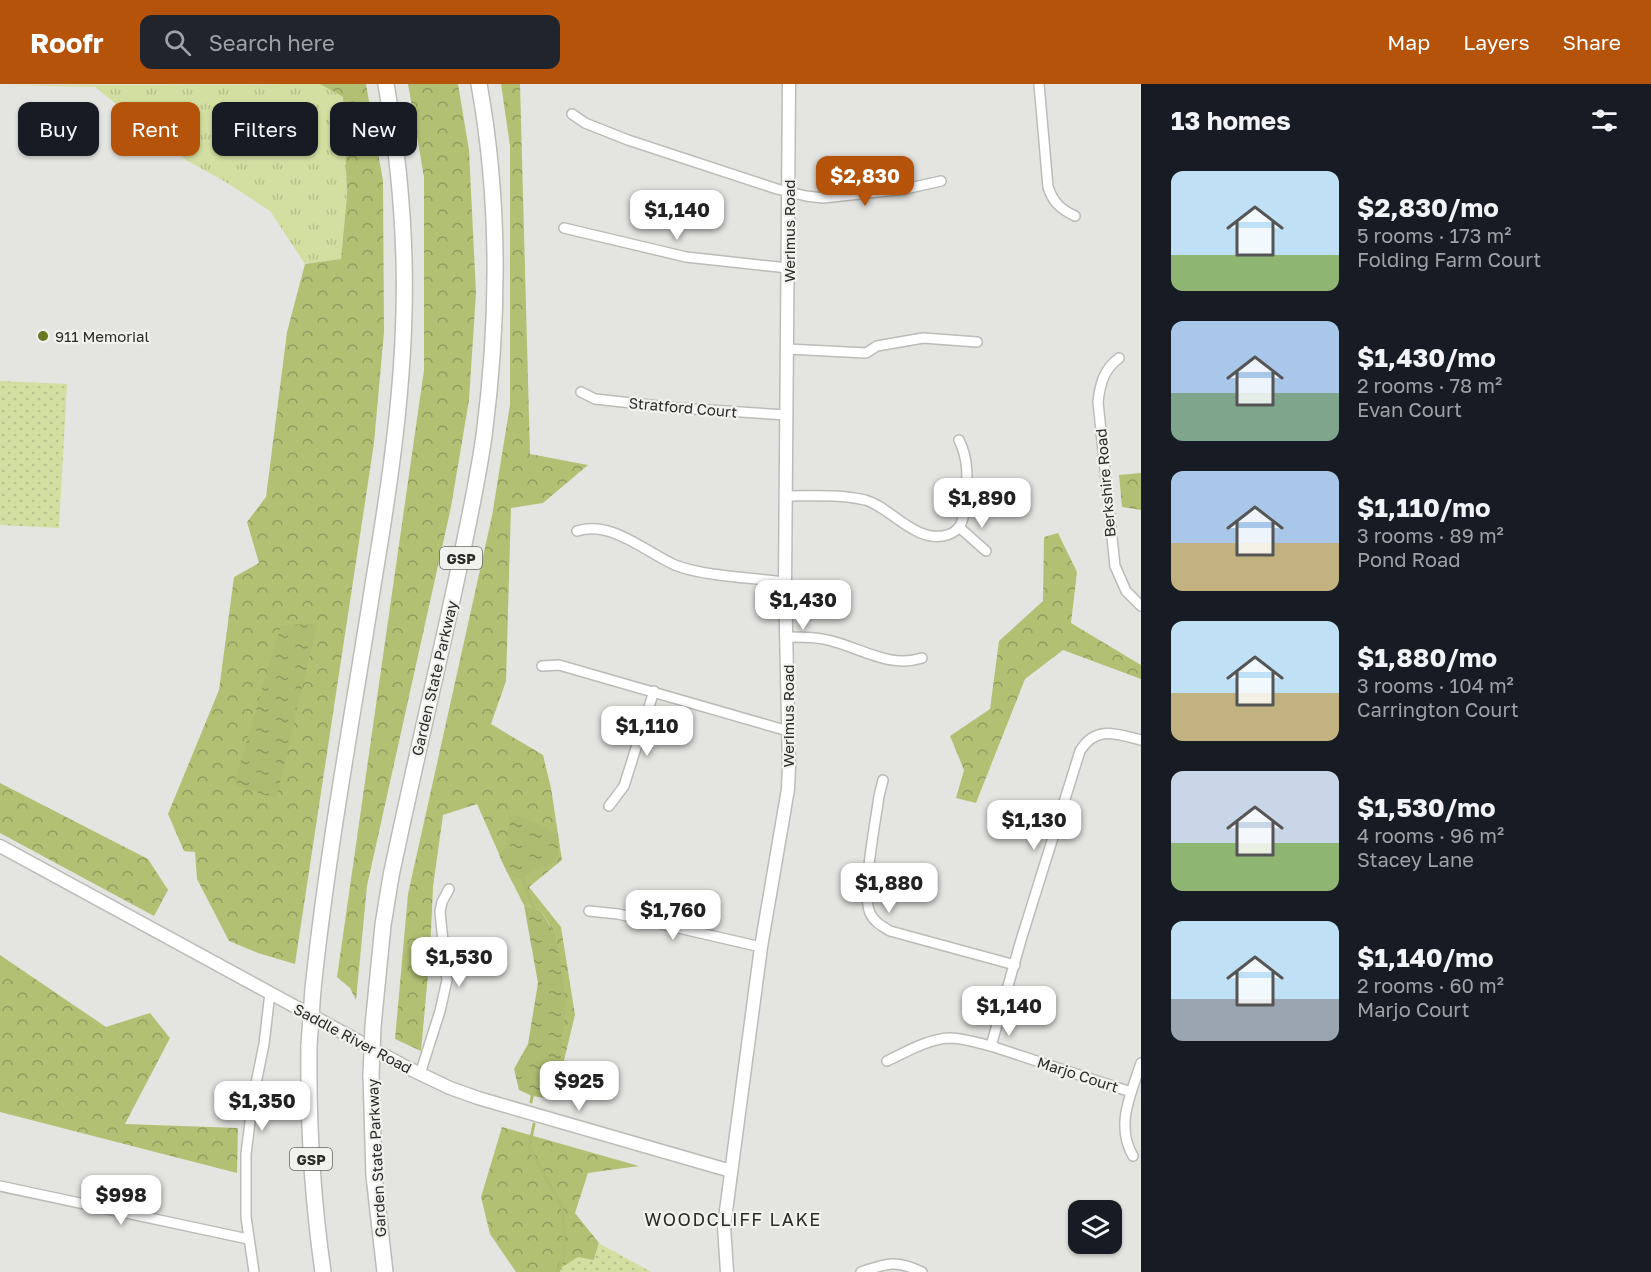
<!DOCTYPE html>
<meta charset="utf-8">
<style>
:root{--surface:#171b24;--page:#20242c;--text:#f1f3f6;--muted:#9ea1a6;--accent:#b45309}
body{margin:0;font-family:"Golos Text",sans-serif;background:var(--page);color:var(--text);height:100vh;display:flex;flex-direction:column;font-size:22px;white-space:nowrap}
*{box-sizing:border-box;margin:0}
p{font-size:20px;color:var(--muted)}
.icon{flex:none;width:33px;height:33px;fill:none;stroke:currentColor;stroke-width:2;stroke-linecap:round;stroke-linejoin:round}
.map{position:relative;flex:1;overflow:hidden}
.details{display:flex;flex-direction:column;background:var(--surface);width:510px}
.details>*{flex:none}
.top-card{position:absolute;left:18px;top:18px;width:570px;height:54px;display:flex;gap:12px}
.fabs{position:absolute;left:1068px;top:1116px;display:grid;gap:12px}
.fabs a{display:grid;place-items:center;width:54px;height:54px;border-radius:12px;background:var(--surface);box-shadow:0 2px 4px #0004;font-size:30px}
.price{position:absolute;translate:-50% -51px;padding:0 14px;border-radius:12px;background:#fff;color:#222;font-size:20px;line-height:39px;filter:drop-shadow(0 2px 3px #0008)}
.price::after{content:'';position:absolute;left:50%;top:36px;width:18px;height:14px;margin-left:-9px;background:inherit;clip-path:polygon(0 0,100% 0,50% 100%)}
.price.current{background:var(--accent);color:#fff}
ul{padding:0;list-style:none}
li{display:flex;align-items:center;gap:18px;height:150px;padding:0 30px}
li span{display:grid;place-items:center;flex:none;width:168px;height:120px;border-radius:12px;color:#555}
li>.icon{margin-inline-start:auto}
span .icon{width:72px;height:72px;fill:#fffc;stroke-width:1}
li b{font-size:26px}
h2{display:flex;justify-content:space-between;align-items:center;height:72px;padding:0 30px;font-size:26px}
.tag{padding:0 21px;border-radius:12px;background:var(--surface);box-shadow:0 2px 4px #0004;font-size:21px;line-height:54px}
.tag.current{background:var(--accent);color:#fff}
header{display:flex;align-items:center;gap:36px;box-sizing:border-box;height:84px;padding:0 30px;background:var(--accent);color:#fff}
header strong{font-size:28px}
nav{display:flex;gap:33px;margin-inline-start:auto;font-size:21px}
.search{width:420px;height:54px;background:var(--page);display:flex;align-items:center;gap:15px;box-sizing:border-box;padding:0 21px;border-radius:12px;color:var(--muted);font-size:22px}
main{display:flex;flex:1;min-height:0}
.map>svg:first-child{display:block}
.grass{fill:url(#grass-tufts)}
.forest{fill:url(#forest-crowns)}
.park{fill:url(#park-dots)}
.water{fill:url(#water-ripples)}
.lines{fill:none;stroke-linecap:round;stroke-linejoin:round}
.stream{stroke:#aebc71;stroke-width:3}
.minor-casing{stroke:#bbbcb8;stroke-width:12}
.major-casing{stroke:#bbbcb8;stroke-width:15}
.highway-casing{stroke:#bbbcb8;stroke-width:18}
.minor{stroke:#fff;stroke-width:9}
.major{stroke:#fff;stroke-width:12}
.highway{stroke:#fff;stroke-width:15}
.highway-bridge-casing{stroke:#bbbcb8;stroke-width:18;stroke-linecap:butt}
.highway-bridge{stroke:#fff;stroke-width:15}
.poi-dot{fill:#6b7723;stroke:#f1f2ee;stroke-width:2}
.labels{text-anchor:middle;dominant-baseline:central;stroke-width:4.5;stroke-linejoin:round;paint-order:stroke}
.shield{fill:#f1f2ee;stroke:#666765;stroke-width:1.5}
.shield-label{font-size:14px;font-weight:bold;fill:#2b2b2a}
.street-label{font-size:15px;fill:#2b2b2a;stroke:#f1f2ee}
.poi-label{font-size:15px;fill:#2b2b2a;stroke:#f1f2ee;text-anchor:start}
.quarter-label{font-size:18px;letter-spacing:1.5px;fill:#2b2b2a;stroke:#f1f2ee}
</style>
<header>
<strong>Roofr</strong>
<div class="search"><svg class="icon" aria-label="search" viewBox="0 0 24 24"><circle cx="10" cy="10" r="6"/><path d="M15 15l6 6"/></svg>Search here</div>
<nav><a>Map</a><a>Layers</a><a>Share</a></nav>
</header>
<main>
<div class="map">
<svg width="1141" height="1188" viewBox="0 0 1141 1188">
<defs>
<pattern id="grass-tufts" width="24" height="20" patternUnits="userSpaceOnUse" patternTransform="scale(1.5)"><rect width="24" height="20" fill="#d3dfa1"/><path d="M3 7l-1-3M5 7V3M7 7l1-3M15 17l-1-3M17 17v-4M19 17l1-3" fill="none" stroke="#b5c08b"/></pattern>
<pattern id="forest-crowns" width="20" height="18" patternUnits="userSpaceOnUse" patternTransform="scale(1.5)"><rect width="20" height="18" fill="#b2c074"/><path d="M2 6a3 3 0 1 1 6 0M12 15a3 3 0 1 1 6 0" fill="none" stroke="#919c5f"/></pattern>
<pattern id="park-dots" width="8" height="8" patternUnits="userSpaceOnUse" patternTransform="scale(1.5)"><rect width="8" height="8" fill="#d3dfa1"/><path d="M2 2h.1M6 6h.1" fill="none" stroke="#b5c08b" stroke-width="1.8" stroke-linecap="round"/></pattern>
<pattern id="water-ripples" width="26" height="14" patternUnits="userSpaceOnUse" patternTransform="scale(1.5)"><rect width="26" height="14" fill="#aebc71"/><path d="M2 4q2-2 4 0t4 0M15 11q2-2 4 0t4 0" fill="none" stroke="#8e995d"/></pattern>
</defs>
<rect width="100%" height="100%" fill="#e4e5e1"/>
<polygon class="grass" points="320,0 343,13 347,111 341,175 305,180 270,127 224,97 186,76 95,3 0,1"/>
<g class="forest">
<polygon points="320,0 366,0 383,97 384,248 374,359 295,880 258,869 229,857 197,795 195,768 184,767 168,730 219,606 234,493 259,479 247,438 266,413 287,248 305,180 341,175 347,111 343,13"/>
<polygon points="408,0 458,0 469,66 476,209 469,316 451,423 367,802 356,916 350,904 337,893 424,286 424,93"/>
<path d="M 501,0 L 520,0 L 530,370 L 588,381 L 543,419 L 511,424 L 506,597 L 491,640 L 543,671 L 551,704 L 562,776 L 529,803 L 561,843 L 575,931 L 558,1001 C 561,958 566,892 554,852 C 552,843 546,835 541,827 L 524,821 L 507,788 L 477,720 L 443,731 L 433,803 L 430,868 L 421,967 L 395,955 L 408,810 L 492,432 L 510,321 L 510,62 Z"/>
<polygon points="1141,389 1141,426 1122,423 1119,391"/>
<polygon points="1058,449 1077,488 1071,539 1141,581 1141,595 1063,566 1025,595 976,719 956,714 964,686 950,652 990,625 999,557 1043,517 1044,453"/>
<polygon points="0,699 148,775 168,806 154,832 0,749"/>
<polygon points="0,871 106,943 150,929 170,954 125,1040 238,1044 237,1089 0,1028"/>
<polygon points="502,1043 639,1082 588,1089 575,1129 599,1159 594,1176 562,1183 560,1188 516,1188 490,1150 481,1113"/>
</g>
<g class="park">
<polygon points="0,297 67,300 59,444 0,441"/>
<polygon points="599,1159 651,1188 560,1188 562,1183 578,1173 594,1176"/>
</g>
<g class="water">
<polygon points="317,540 276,715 234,700 281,541"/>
<path d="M 509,732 C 526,733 545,741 558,752 L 558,771 L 551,781 L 538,784 L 522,794 L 516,794 L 507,788 L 499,771 L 507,760 Z"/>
<polygon points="524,821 541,827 554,849 560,876 566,919 558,1001 553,1015 532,1012 519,1006 514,985 528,960 538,899"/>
</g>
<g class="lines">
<g class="stream">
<polyline points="522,793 530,816 535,826"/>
<polyline points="531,1018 533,1008"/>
<polyline points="534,1040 529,1064 562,1122 564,1146 564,1174 557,1188"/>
</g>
<g class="minor-casing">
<g id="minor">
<path d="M 1039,0 L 1048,103 C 1053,118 1060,125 1075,132"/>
<polyline points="572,30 585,39 628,56 777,105 806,112 823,114 905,105 941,97"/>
<polyline points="564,144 686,173 788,184"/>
<polyline points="787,265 866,269 877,262 923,254 977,258"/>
<path d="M 1119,274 C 1104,285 1100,300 1098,318 L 1115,482 L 1126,507 L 1141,522"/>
<polyline points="581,308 595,315 678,324 787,331"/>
<path d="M 787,412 C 813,412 839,410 865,416 C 891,423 915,460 947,451 C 961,447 963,437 965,423 C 967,399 970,378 959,356"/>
<polyline points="960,444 986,467"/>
<path d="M 577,447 C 612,436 645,468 675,481 C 701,492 755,494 785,498"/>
<path d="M 788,553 C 804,553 820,553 835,558 C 864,566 891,584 922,574"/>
<polyline points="542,582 559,581 788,647"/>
<path d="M 883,696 L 879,712 C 876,736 861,810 870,829 C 874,838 882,842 890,847 L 1015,881"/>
<polyline points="609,722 624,702 654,607"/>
<polyline points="589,827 618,830 761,863"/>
<path d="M 991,962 L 1021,856 L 1080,667 C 1096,641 1116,650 1141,656"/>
<path d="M 887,977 C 906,968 928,955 949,954 C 963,954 978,959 991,962 L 1131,1008"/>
<polyline points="420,990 440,927 447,896 440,828 442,818 449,805"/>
<path d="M 1133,1072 C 1115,1041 1131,1010 1141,979"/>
<polyline points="0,1102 248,1155"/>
<polyline points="254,1188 246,1133 246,1070 253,1014 264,960 270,909"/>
<path d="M 861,1188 C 888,1179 896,1176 922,1188"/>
</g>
</g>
<g class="major-casing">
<g id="major">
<polyline points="0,762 406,983 450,1004 478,1014 731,1087"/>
<polyline points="727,1188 724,1142 761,863 788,705 789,683 785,498 789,0"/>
</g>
</g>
<g class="highway-casing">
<g id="highway">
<path d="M 313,905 C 327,770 352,636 373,501 C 388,411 402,320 404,228 C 406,152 399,75 386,0"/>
<path d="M 373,942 L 383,841 L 391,792 C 409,706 429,620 448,535 C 461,474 475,414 484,352 C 499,236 500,116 479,0"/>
<path d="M 309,961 C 308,1037 312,1112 323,1188"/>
<polyline points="371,991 374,1092 385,1188"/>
</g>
</g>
<use href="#minor" class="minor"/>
<use href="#major" class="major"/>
<use href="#highway" class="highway"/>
<g class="highway-bridge-casing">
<g id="highway-bridge">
<polyline points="309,961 313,905"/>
<polyline points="371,991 373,942"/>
</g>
</g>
<use href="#highway-bridge" class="highway-bridge"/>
</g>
<circle class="poi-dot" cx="43" cy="252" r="6"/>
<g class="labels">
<g class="shield">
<rect x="440" y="463" width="42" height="22" rx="4.5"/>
<rect x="290" y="1064" width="42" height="22" rx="4.5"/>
</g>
<g class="shield-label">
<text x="461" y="474">GSP</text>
<text x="311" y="1075">GSP</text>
</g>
<g class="street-label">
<text transform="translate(789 147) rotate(-90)">Werimus Road</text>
<text transform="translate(683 323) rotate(5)">Stratford Court</text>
<text transform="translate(1105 399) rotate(-95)">Berkshire Road</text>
<text transform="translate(434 594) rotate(-77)">Garden State Parkway</text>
<text transform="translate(788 632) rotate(-90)">Werimus Road</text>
<text transform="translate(353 954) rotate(28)">Saddle River Road</text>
<text transform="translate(1078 990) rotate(18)">Marjo Court</text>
<text transform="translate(376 1074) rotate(-93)">Garden State Parkway</text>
</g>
<g class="poi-label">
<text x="55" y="252">911 Memorial</text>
</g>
<g class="quarter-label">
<text x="733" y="1135">WOODCLIFF LAKE</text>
</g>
</g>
</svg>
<div class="fabs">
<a><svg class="icon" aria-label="layers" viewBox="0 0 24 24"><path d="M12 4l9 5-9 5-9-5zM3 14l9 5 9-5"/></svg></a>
</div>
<b class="price current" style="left:865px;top:123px">$2,830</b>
<b class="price" style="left:677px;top:157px">$1,140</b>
<b class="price" style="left:982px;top:445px">$1,890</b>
<b class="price" style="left:803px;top:547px">$1,430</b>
<b class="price" style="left:647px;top:673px">$1,110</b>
<b class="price" style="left:1034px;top:767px">$1,130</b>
<b class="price" style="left:889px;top:830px">$1,880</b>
<b class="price" style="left:673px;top:857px">$1,760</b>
<b class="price" style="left:459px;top:904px">$1,530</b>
<b class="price" style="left:1009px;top:953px">$1,140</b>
<b class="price" style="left:579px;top:1028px">$925</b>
<b class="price" style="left:262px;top:1048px">$1,350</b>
<b class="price" style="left:121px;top:1142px">$998</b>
<div class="top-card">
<a class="tag">Buy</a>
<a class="tag current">Rent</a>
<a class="tag">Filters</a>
<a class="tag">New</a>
</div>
</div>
<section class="details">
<h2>13 homes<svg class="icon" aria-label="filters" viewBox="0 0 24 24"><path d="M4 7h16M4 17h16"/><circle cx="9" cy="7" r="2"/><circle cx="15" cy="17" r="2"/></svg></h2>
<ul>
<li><span style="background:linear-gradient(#bfe0f5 70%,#8fb573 0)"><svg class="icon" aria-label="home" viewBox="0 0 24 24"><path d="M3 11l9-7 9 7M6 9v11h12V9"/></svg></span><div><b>$2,830/mo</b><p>5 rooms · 173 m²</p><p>Folding Farm Court</p></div></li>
<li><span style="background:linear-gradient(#a9c7e8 60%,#7fa58c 0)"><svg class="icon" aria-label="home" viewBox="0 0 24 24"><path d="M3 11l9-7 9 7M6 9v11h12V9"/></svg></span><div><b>$1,430/mo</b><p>2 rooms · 78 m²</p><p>Evan Court</p></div></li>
<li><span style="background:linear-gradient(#a9c7e8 60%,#c2b280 0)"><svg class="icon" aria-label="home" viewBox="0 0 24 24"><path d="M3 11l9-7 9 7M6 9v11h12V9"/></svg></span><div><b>$1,110/mo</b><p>3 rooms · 89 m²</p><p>Pond Road</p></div></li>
<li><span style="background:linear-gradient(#bfe0f5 60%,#c2b280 0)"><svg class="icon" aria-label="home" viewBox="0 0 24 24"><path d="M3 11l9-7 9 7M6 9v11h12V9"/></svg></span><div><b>$1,880/mo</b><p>3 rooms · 104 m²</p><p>Carrington Court</p></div></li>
<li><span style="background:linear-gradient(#c9d6e8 60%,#8fb573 0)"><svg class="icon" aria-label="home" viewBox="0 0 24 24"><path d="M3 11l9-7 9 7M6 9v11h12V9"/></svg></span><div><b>$1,530/mo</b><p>4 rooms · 96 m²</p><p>Stacey Lane</p></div></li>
<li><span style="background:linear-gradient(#bfe0f5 65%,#9aa5b1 0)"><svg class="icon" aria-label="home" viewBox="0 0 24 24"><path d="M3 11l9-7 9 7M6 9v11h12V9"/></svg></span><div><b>$1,140/mo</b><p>2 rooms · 60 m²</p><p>Marjo Court</p></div></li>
</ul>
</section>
</main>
